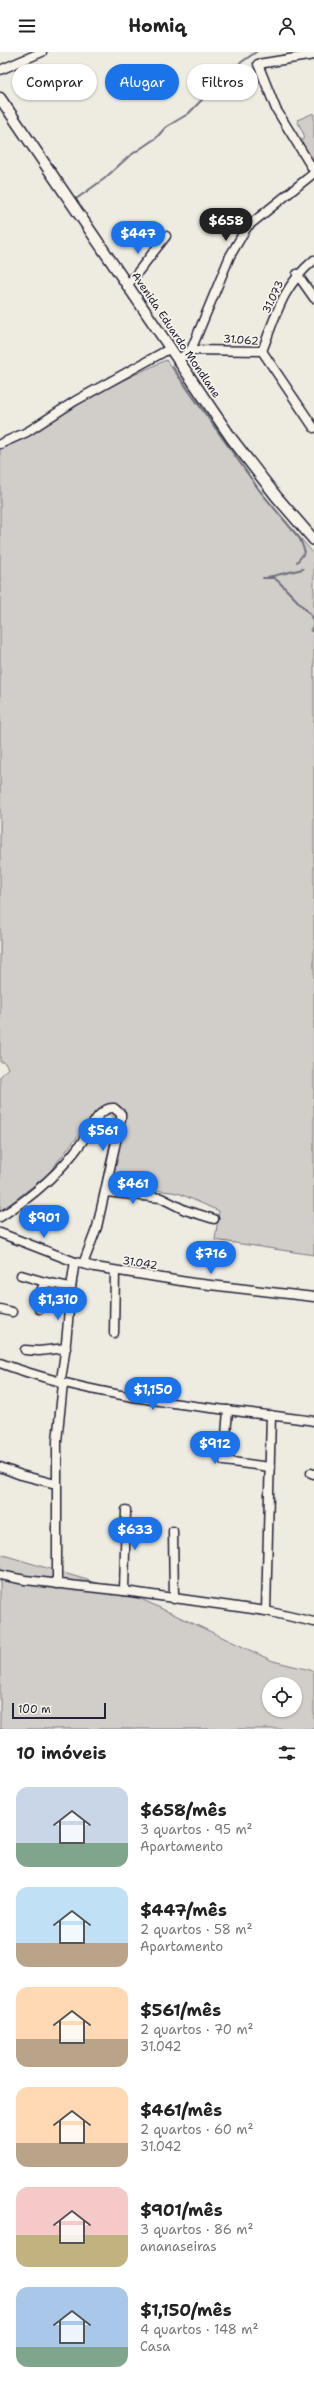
<!DOCTYPE html>
<html lang="pt">
<meta charset="utf-8">
<style>
:root{--surface:#fff;--page:#f6f6f6;--text:#222;--muted:#767676;--accent:#1a73e8}
body{margin:0;font-family:"Shantell Sans",sans-serif;background:var(--page);color:var(--text);height:100vh;display:flex;flex-direction:column;font-size:15px;white-space:nowrap}
*{box-sizing:border-box;margin:0}
p{font-size:13px;color:var(--muted)}
.icon{flex:none;width:22px;height:22px;fill:none;stroke:currentColor;stroke-width:2;stroke-linecap:round;stroke-linejoin:round}
.map{position:relative;height:1677px;overflow:hidden}
.side{display:flex;flex-direction:column;background:var(--surface);flex:1}
.side>*{flex:none}
.hud{position:absolute;left:12px;top:12px;width:290px;height:36px;display:flex;gap:8px}
.tools{position:absolute;left:262px;top:1625px;display:grid;gap:8px}
.tools a{display:grid;place-items:center;width:40px;height:40px;border-radius:50%;background:var(--surface);box-shadow:0 1px 3px #0004;font-size:20px}
.scale{position:absolute;left:12px;bottom:10px;width:94px;box-sizing:border-box;padding-left:4px;border:2px solid #22223b;border-top:0;font-size:11px;line-height:14px;white-space:nowrap;color:#22223b;-webkit-text-stroke:3px #f7f3e8;paint-order:stroke}
.price{position:absolute;translate:-50% -34px;padding:0 9px;border-radius:14px;background:var(--accent);color:#fff;font-size:13px;line-height:26px;filter:drop-shadow(0 1px 2px #0008)}
.price::after{content:'';position:absolute;left:50%;top:24px;width:12px;height:9px;margin-left:-6px;background:inherit;clip-path:polygon(0 0,100% 0,50% 100%)}
.price.current{background:#222;color:#fff}
ul{padding:0;list-style:none}
li{display:flex;align-items:center;gap:12px;height:100px;padding:0 16px}
li span{display:grid;place-items:center;flex:none;width:112px;height:80px;border-radius:12px;color:#555}
li>.icon{margin-inline-start:auto}
span .icon{width:48px;height:48px;fill:#fffc;stroke-width:1}
li b{font-size:17px}
h2{display:flex;justify-content:space-between;align-items:center;height:48px;padding:0 16px;font-size:17px}
.chip{padding:0 14px;border-radius:18px;background:var(--surface);box-shadow:0 1px 3px #0004;font-size:14px;line-height:36px}
.chip.current{background:var(--accent);color:#fff}
header{display:flex;justify-content:space-between;align-items:center;height:52px;padding:0 16px;background:var(--surface);font-size:18px;font-weight:700}
.map>svg:first-child{display:block}
.green{fill:#d1cdc9;stroke:#7a7882;fill-rule:evenodd}
.lines{fill:none;stroke-linecap:round;stroke-linejoin:round}
.stream{stroke:#716f7b;stroke-width:2}
.minor-casing{stroke:#22223b;stroke-width:11}
.major-casing{stroke:#22223b;stroke-width:13}
.minor{stroke:#f7f3e8;stroke-width:8}
.major{stroke:#f7f3e8;stroke-width:10}
.labels{text-anchor:middle;dominant-baseline:central;stroke-width:3.5;stroke-linejoin:round;paint-order:stroke}
.street-label{font-size:11px;fill:#22223b;stroke:#f7f3e8}
</style>
<header><svg class="icon" aria-label="menu" viewBox="0 0 24 24"><path d="M4 6h16M4 12h16M4 18h16"/></svg>Homiq<svg class="icon" aria-label="person" viewBox="0 0 24 24"><circle cx="12" cy="8" r="4"/><path d="M4 21q1-7 8-7t8 7"/></svg></header>
<div class="map">
<svg width="314" height="1677" viewBox="0 0 314 1677">
<rect width="100%" height="100%" fill="#eeebe1"/>
<filter id="ink" filterUnits="userSpaceOnUse"><feTurbulence type="fractalNoise" baseFrequency=".025" numOctaves="2"/><feDisplacementMap in="SourceGraphic" scale="8" xChannelSelector="R" yChannelSelector="G"/><feConvolveMatrix kernelMatrix="1 2 1 2 8 2 1 2 1" color-interpolation-filters="sRGB"/></filter>
<g filter="url(#ink)">
<g class="green">
<polygon points="314,61 314,106 310,108 300,91 305,85 297,68"/>
<polygon points="166,308 259,438 314,502 314,1203 215,1188 219,1159 178,1141 102,1131 115,1066 99,1057 48,1122 0,1160 0,1025 8,1016 4,1010 0,1010 0,395 21,388 100,339"/>
<path d="M 0,1502 L 124,1539 L 273,1609 L 310,1618 L 314,1621 L 314,1677 L 0,1677 ZM 269,1632 L 295,1632 L 295,1658 L 269,1658 Z"/>
</g>
<g class="lines">
<g class="stream">
<polyline points="76,147 104,127 128,105 156,86 166,75 188,62 233,16 256,0"/>
<polyline points="172,314 260,439 300,487 305,500 297,510"/>
<polyline points="268,525 303,517"/>
<polyline points="263,526 274,526 279,530 310,562 314,572 311,579"/>
</g>
<g class="minor-casing">
<g id="minor">
<polyline points="314,3 258,12 276,57 314,119"/>
<polyline points="0,18 42,0"/>
<polyline points="297,222 314,246"/>
<polyline points="127,234 166,184"/>
<polyline points="191,298 230,204 247,175 314,121"/>
<path d="M 262,299 C 277,261 282,235 314,208"/>
<polyline points="178,308 191,298 262,299 314,376"/>
<polyline points="0,392 27,380 75,349 169,297"/>
<polyline points="106,1140 161,1146 185,1158 214,1167"/>
<path d="M 0,1165 C 32,1145 60,1121 82,1090 C 89,1080 99,1054 114,1056 L 121,1062 L 121,1067 L 97,1175 L 83,1212"/>
<polyline points="0,1181 75,1210 95,1215 193,1231 314,1245"/>
<polyline points="21,1223 45,1230"/>
<polyline points="0,1257 12,1260"/>
<polyline points="39,1257 40,1241 45,1230 70,1235"/>
<polyline points="114,1281 115,1219"/>
<polyline points="25,1298 39,1299 66,1296"/>
<path d="M 0,1311 C 103,1349 206,1354 314,1369"/>
<path d="M 60,1331 C 69,1291 67,1250 75,1210"/>
<polyline points="228,1358 224,1409 270,1415"/>
<polyline points="0,1415 21,1423 56,1432"/>
<polyline points="311,1421 314,1422"/>
<polyline points="173,1479 174,1547"/>
<polyline points="0,1523 25,1528 124,1539 266,1559 314,1570"/>
<polyline points="57,1532 57,1389 63,1332"/>
<polyline points="124,1539 126,1458"/>
<polyline points="266,1559 271,1363"/>
</g>
</g>
<g class="major-casing">
<polyline id="major" points="0,46 232,387 276,444 314,488"/>
</g>
<use href="#minor" class="minor"/>
<use href="#major" class="major"/>
</g>
</g>
<g class="labels">
<g class="street-label">
<text transform="translate(273 245) rotate(-65)">31.073</text>
<text transform="translate(176 283) rotate(56)">Avenida Eduardo Mondlane</text>
<text transform="translate(241 288) rotate(4)">31.062</text>
<text transform="translate(140 1211) rotate(9)">31.042</text>
</g>
</g>
</svg>
<div class="tools">
<a><svg class="icon" aria-label="locate" viewBox="0 0 24 24"><circle cx="12" cy="12" r="6"/><path d="M12 2v4M12 18v4M2 12h4M18 12h4"/></svg></a>
</div>
<div class="scale">100 m</div>
<b class="price current" style="left:226px;top:190px">$658</b>
<b class="price" style="left:138px;top:203px">$447</b>
<b class="price" style="left:103px;top:1100px">$561</b>
<b class="price" style="left:133px;top:1153px">$461</b>
<b class="price" style="left:44px;top:1187px">$901</b>
<b class="price" style="left:211px;top:1223px">$716</b>
<b class="price" style="left:58px;top:1269px">$1,310</b>
<b class="price" style="left:153px;top:1359px">$1,150</b>
<b class="price" style="left:215px;top:1413px">$912</b>
<b class="price" style="left:135px;top:1499px">$633</b>
<div class="hud">
<a class="chip">Comprar</a>
<a class="chip current">Alugar</a>
<a class="chip">Filtros</a>
</div>
</div>
<section class="side">
<h2>10 imóveis<svg class="icon" aria-label="filters" viewBox="0 0 24 24"><path d="M4 7h16M4 17h16"/><circle cx="9" cy="7" r="2"/><circle cx="15" cy="17" r="2"/></svg></h2>
<ul>
<li><span style="background:linear-gradient(#c9d6e8 70%,#7fa58c 0)"><svg class="icon" aria-label="home" viewBox="0 0 24 24"><path d="M3 11l9-7 9 7M6 9v11h12V9"/></svg></span><div><b>$658/mês</b><p>3 quartos · 95 m²</p><p>Apartamento</p></div></li>
<li><span style="background:linear-gradient(#bfe0f5 70%,#b9a48a 0)"><svg class="icon" aria-label="home" viewBox="0 0 24 24"><path d="M3 11l9-7 9 7M6 9v11h12V9"/></svg></span><div><b>$447/mês</b><p>2 quartos · 58 m²</p><p>Apartamento</p></div></li>
<li><span style="background:linear-gradient(#ffd9b3 65%,#b9a48a 0)"><svg class="icon" aria-label="home" viewBox="0 0 24 24"><path d="M3 11l9-7 9 7M6 9v11h12V9"/></svg></span><div><b>$561/mês</b><p>2 quartos · 70 m²</p><p>31.042</p></div></li>
<li><span style="background:linear-gradient(#ffd9b3 70%,#b9a48a 0)"><svg class="icon" aria-label="home" viewBox="0 0 24 24"><path d="M3 11l9-7 9 7M6 9v11h12V9"/></svg></span><div><b>$461/mês</b><p>2 quartos · 60 m²</p><p>31.042</p></div></li>
<li><span style="background:linear-gradient(#f6c9c9 60%,#c2b280 0)"><svg class="icon" aria-label="home" viewBox="0 0 24 24"><path d="M3 11l9-7 9 7M6 9v11h12V9"/></svg></span><div><b>$901/mês</b><p>3 quartos · 86 m²</p><p>ananaseiras</p></div></li>
<li><span style="background:linear-gradient(#a9c7e8 75%,#7fa58c 0)"><svg class="icon" aria-label="home" viewBox="0 0 24 24"><path d="M3 11l9-7 9 7M6 9v11h12V9"/></svg></span><div><b>$1,150/mês</b><p>4 quartos · 148 m²</p><p>Casa</p></div></li>
</ul>
</section>
